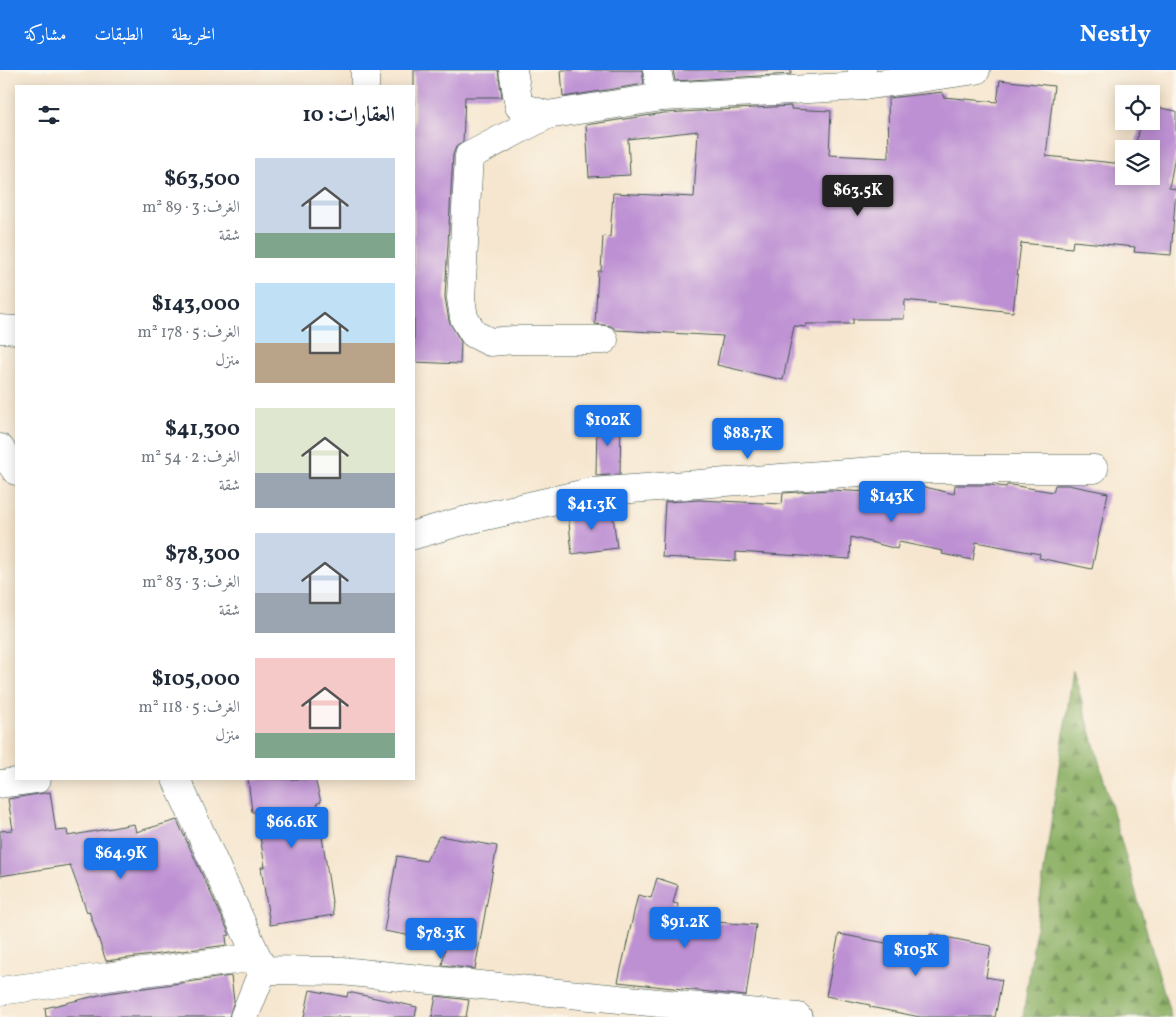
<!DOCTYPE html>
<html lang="ar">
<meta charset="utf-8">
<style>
:root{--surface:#fff;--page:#f6f6f7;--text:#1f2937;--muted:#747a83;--accent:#1a73e8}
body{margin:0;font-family:Vollkorn,Amiri,serif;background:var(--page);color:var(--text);direction:rtl;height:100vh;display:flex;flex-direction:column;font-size:19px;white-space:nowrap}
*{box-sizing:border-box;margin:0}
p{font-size:16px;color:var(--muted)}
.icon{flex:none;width:28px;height:28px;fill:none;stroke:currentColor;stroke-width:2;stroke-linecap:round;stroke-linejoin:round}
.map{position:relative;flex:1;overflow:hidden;direction:ltr}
.side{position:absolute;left:15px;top:15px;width:400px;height:695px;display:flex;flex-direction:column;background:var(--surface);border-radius:0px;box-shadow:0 2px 12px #0003;direction:rtl}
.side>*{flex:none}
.fabs{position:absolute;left:1115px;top:15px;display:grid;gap:10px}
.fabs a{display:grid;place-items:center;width:45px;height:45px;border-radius:0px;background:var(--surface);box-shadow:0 2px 12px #0003;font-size:25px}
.price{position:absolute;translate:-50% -42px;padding:0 11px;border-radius:5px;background:var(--accent);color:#fff;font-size:16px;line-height:32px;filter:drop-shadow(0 1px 2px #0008)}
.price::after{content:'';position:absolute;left:50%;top:30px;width:15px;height:11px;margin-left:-8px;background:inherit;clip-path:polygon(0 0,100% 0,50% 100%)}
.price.selected{background:#222;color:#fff}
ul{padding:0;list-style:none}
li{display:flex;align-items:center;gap:15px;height:125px;padding:0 20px}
li span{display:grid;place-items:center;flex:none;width:140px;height:100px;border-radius:0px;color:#555}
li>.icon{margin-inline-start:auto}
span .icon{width:60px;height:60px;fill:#fffc;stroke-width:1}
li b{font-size:21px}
h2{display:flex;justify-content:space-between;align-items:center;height:60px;padding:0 20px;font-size:21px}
header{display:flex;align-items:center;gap:30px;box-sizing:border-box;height:70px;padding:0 25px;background:var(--accent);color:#fff}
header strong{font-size:24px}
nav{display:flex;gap:28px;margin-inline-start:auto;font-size:18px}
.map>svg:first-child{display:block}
.forest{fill:url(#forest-firs);stroke:#56764c}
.building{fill:#bd90d3}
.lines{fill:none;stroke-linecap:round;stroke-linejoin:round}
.street-casing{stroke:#3f564b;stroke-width:29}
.street{stroke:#fff;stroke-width:28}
</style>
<header>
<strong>Nestly</strong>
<nav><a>الخريطة</a><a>الطبقات</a><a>مشاركة</a></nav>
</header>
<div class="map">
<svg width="1176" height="947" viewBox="0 0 1176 947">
<defs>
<pattern id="forest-firs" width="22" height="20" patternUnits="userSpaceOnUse" patternTransform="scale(1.25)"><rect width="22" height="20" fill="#8cb065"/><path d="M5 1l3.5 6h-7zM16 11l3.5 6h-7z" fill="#729054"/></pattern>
</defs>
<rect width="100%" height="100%" fill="#fbf7ec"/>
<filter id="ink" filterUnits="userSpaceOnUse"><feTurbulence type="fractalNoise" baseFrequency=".02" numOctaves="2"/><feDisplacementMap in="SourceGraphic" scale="10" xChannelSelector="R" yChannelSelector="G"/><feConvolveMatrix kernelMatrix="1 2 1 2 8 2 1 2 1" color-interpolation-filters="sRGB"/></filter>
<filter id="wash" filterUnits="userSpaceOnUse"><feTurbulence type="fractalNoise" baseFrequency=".0096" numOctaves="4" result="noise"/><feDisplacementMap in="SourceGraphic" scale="20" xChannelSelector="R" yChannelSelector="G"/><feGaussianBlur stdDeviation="1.12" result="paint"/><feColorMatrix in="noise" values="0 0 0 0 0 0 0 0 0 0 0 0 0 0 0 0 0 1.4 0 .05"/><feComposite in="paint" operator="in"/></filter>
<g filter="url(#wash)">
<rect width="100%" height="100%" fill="#f6e6cf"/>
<polygon class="forest" points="1073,600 1171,947 1023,947"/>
<g id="blocks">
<g class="building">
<polygon points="414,0 498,0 502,27 465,27 463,72 456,77 453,85 445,227 449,251 461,272 460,294 414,292"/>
<polygon points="561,0 642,0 644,14 563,27"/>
<polygon points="673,0 791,0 791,4 675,11"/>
<polygon points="1000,10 1054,16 1046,86 1124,94 1124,106 1151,106 1151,79 1135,79 1140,51 1151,51 1151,36 1176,41 1176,81 1169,118 1176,119 1171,185 1134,182 1135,177 1073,171 1072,178 1021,173 1013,242 905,230 904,249 853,249 853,254 806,254 806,257 794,256 783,310 717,295 723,266 616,260 611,256 595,254 598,201 601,201 603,166 610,167 613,123 694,127 698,61 628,69 630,105 589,107 586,55 664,43 791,36 791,39 831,41 829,85 889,88 888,28 943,22 943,27 997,32"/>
<polygon points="597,350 621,350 620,404 596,406"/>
<polygon points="917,415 954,424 955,415 991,415 1006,417 1007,415 1011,415 1053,422 1055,415 1068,415 1108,423 1092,499 1039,488 1040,484 976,472 973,490 942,484 943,481 899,472 897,479 851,467 850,489 736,482 736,491 662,487 665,432 700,430 782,434 783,423 830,420 869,422 870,418 914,429"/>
<polygon points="612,437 617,478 572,484 568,443"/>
<polygon points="248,709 315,709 321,732 317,733 334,845 270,855 261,797 265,797 256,742 252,742"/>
<polygon points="50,722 56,761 67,760 68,766 134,754 136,762 177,750 230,865 226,866 227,875 106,891 89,841 87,842 70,795 0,806 0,761 13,760 8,729"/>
<polygon points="439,766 497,776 475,899 442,895 446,872 384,861 397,786 426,791"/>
<polygon points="657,808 678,815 673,833 678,834 675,849 756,855 746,926 618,912 638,825 651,828"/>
<polygon points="839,864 927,881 930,864 991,876 986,907 1002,910 995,947 920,947 870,937 870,935 826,926"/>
<polygon points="231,906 234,931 229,947 46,947 45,938 108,923"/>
<polygon points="310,920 347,927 348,922 417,937 415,947 304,947"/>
<polygon points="436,926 469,930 466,947 432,947"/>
</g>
</g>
</g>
<g filter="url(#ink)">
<use href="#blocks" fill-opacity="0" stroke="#3f564b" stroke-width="1"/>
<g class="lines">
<g class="street-casing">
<g id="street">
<polyline points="513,0 519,36 547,45"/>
<polyline points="657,0 662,27 864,16 862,0"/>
<polyline points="365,16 365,0"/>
<polyline points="864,16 976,0"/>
<polyline points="0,259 16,260"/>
<polyline points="604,270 514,270 490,272 474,264 464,248 461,228 469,86 547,45 662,27"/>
<polyline points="0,378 16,401"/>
<polyline points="414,465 459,452 591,422 900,399 1094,399"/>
<polyline points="176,709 263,900 341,901 798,947"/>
<polyline points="0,714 37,709"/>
<polyline points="0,921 257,887"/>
<polyline points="244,947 263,900"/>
</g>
</g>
<use href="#street" class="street"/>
</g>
</g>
</svg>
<div class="fabs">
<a><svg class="icon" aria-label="locate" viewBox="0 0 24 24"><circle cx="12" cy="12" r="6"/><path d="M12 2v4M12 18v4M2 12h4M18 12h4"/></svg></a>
<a><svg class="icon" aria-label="layers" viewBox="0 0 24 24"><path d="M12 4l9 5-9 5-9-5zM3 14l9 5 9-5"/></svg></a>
</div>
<b class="price selected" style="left:858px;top:147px">$63.5K</b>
<b class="price" style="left:608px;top:377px">$102K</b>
<b class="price" style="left:748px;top:390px">$88.7K</b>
<b class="price" style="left:892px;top:453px">$143K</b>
<b class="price" style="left:592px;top:461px">$41.3K</b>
<b class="price" style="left:292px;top:779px">$66.6K</b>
<b class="price" style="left:121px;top:810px">$64.9K</b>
<b class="price" style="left:685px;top:879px">$91.2K</b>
<b class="price" style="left:441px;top:890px">$78.3K</b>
<b class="price" style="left:916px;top:907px">$105K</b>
<section class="side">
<h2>العقارات: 10<svg class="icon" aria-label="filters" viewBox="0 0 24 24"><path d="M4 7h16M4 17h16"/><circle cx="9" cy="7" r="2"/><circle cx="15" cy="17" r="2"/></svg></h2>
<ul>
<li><span style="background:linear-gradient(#c9d6e8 75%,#7fa58c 0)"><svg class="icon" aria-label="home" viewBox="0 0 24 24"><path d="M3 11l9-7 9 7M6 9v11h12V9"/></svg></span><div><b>$63,500</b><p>الغرف: 3 · 89 m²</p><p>شقة</p></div></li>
<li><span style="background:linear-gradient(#bfe0f5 60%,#b9a48a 0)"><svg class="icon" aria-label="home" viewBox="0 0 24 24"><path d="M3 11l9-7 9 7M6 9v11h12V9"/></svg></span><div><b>$143,000</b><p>الغرف: 5 · 178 m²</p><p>منزل</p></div></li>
<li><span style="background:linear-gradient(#dfe7d0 65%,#9aa5b1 0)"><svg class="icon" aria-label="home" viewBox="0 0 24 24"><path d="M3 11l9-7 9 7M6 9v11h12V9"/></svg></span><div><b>$41,300</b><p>الغرف: 2 · 54 m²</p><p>شقة</p></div></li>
<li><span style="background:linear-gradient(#c9d6e8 60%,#9aa5b1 0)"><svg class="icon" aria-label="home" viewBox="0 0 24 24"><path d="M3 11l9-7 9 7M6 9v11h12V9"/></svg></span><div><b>$78,300</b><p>الغرف: 3 · 83 m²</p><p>شقة</p></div></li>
<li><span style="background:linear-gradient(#f6c9c9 75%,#7fa58c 0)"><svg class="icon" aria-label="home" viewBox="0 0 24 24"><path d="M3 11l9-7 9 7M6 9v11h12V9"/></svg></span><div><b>$105,000</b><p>الغرف: 5 · 118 m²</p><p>منزل</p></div></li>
</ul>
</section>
</div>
